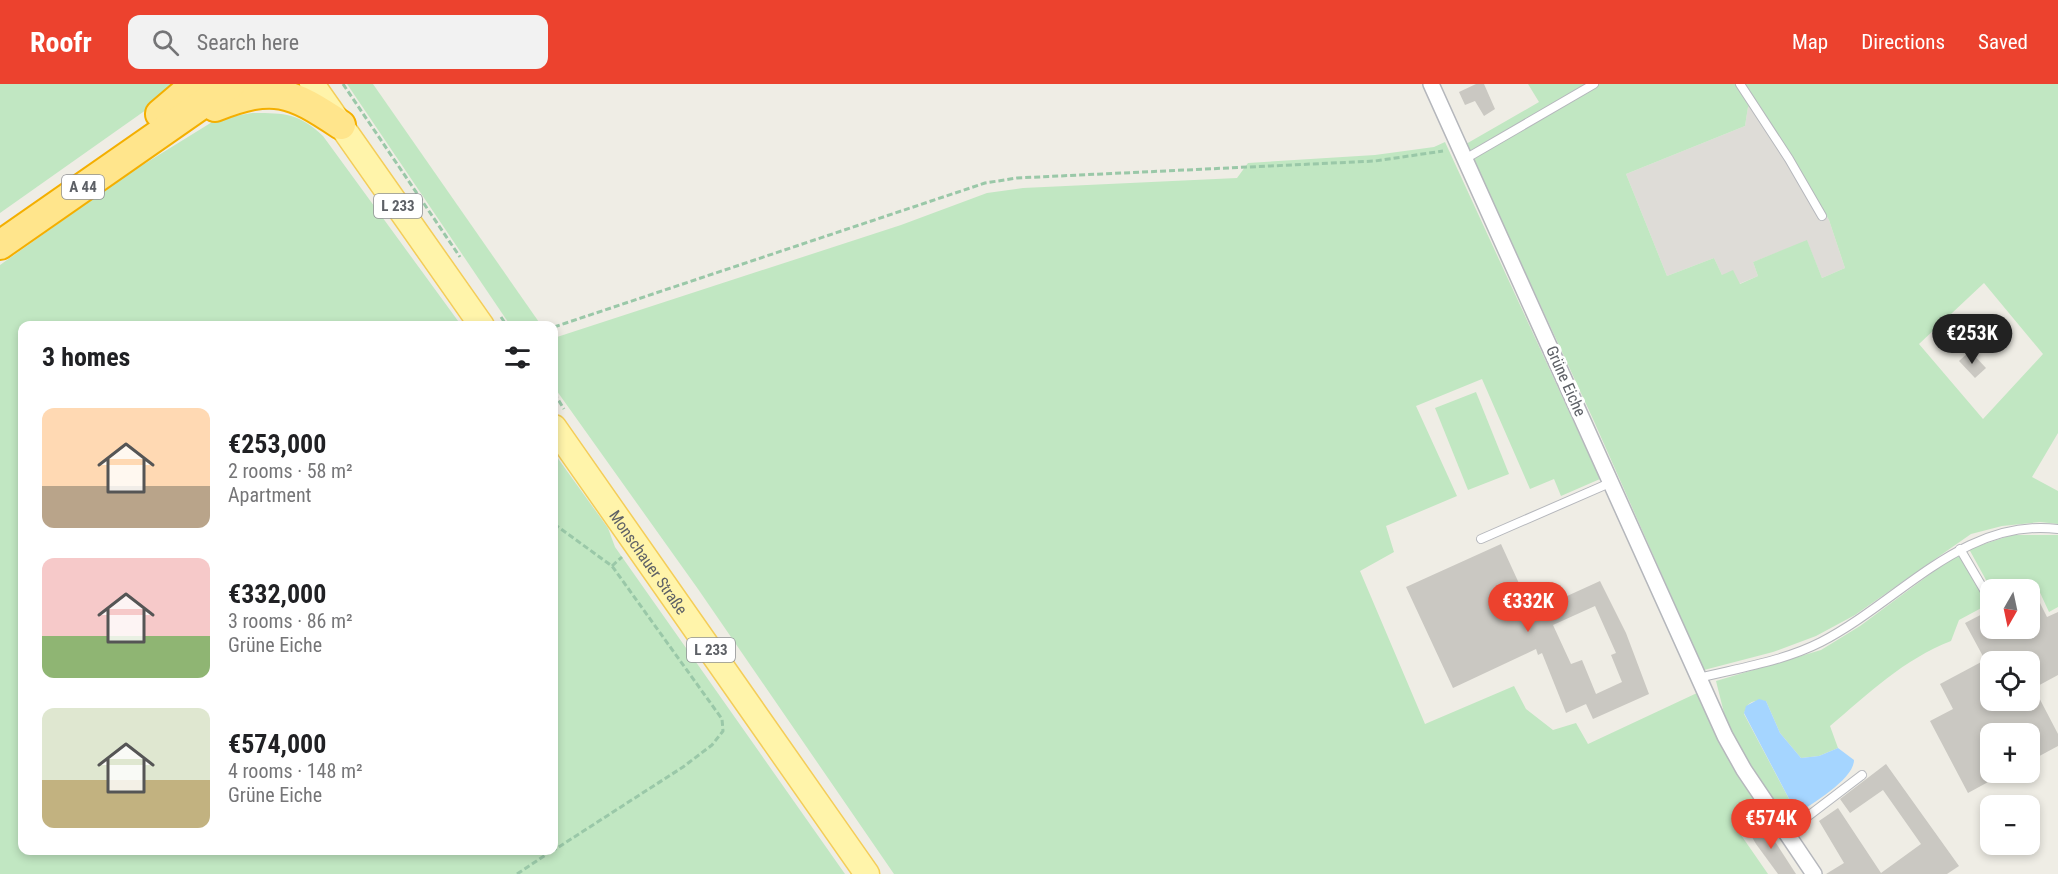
<!DOCTYPE html>
<meta charset="utf-8">
<style>
:root{--surface:#fff;--page:#f2f2f2;--text:#202124;--muted:#757577;--accent:#ec422e}
body{margin:0;font-family:"Roboto Condensed",sans-serif;background:var(--page);color:var(--text);height:100vh;display:flex;flex-direction:column;font-size:22px;white-space:nowrap}
*{box-sizing:border-box;margin:0}
p{font-size:20px;color:var(--muted)}
.icon{flex:none;width:33px;height:33px;fill:none;stroke:currentColor;stroke-width:2;stroke-linecap:round;stroke-linejoin:round}
.map{position:relative;flex:1;overflow:hidden}
.panel{position:absolute;left:18px;top:237px;width:540px;height:534px;display:flex;flex-direction:column;background:var(--surface);border-radius:12px;box-shadow:0 3px 9px #0003}
.panel>*{flex:none}
.needle{width:39px;rotate:189deg}
.buttons{position:absolute;left:1980px;top:495px;display:grid;gap:12px}
.buttons a{display:grid;place-items:center;width:60px;height:60px;border-radius:12px;background:var(--surface);box-shadow:0 3px 9px #0003;font-size:30px}
.price{position:absolute;translate:-50% -51px;padding:0 14px;border-radius:21px;background:var(--accent);color:#fff;font-size:20px;line-height:39px;filter:drop-shadow(0 2px 3px #0008)}
.price::after{content:'';position:absolute;left:50%;top:36px;width:18px;height:14px;margin-left:-9px;background:inherit;clip-path:polygon(0 0,100% 0,50% 100%)}
.price.on{background:#222;color:#fff}
ul{padding:0;list-style:none}
li{display:flex;align-items:center;gap:18px;height:150px;padding:0 24px}
li span{display:grid;place-items:center;flex:none;width:168px;height:120px;border-radius:12px;color:#555}
li>.icon{margin-inline-start:auto}
span .icon{width:72px;height:72px;fill:#fffc;stroke-width:1}
li b{font-size:26px}
h2{display:flex;justify-content:space-between;align-items:center;height:72px;padding:0 24px;font-size:26px}
header{display:flex;align-items:center;gap:36px;box-sizing:border-box;height:84px;padding:0 30px;background:var(--accent);color:#fff}
header strong{font-size:28px}
nav{display:flex;gap:33px;margin-inline-start:auto;font-size:21px}
.search{width:420px;height:54px;background:var(--page);display:flex;align-items:center;gap:15px;box-sizing:border-box;padding:0 21px;border-radius:12px;color:var(--muted);font-size:22px}
.map>svg:first-child{display:block}
.industrial{fill:#dedcd7}
.green{fill:#c1e7c2;fill-rule:evenodd}
.water{fill:#a5d5ff}
.building{fill:#cac8c2;fill-rule:evenodd}
.lines{fill:none;stroke-linecap:round;stroke-linejoin:round}
.lane-casing{stroke:#b5b7bc;stroke-width:10}
.street-casing{stroke:#b5b7bc;stroke-width:18}
.primary-casing{stroke:#f4cd59;stroke-width:27}
.highway-casing{stroke:#f4af00;stroke-width:32}
.path{stroke:#9ac8a8;stroke-width:3;stroke-dasharray:6 3;stroke-linecap:butt}
.lane{stroke:#fff;stroke-width:8}
.street{stroke:#fff;stroke-width:15}
.primary{stroke:#fff4aa;stroke-width:24}
.highway{stroke:#ffe58c;stroke-width:28}
.labels{text-anchor:middle;dominant-baseline:central;stroke-width:6;stroke-linejoin:round;paint-order:stroke}
.shield{fill:#fff;stroke:#8e9094;stroke-width:1.5}
.shield-label{font-size:15px;font-weight:bold;fill:#5d6066}
.street-label{font-size:16px;fill:#5d6066;stroke:#fff}
</style>
<header>
<strong>Roofr</strong>
<div class="search"><svg class="icon" aria-label="search" viewBox="0 0 24 24"><circle cx="10" cy="10" r="6"/><path d="M15 15l6 6"/></svg>Search here</div>
<nav><a>Map</a><a>Directions</a><a>Saved</a></nav>
</header>
<div class="map">
<svg width="2058" height="790" viewBox="0 0 2058 790">
<rect width="100%" height="100%" fill="#efede5"/>
<polygon class="industrial" points="1758,19 1829,136 1845,184 1822,194 1807,157 1753,178 1758,192 1739,200 1722,191 1714,174 1667,192 1626,90 1745,42 1748,23"/>
<g class="green">
<polygon points="0,0 175,0 153,21 0,129"/>
<polygon points="347,0 373,0 541,241 510,241"/>
<path d="M 1528,0 L 2058,0 L 2058,349 L 2032,393 L 2058,407 L 2058,440 L 2040,438 L 2002,442 L 1971,450 L 1855,531 L 1816,552 L 1773,568 L 1704,586 L 1593,335 L 1466,60 L 1539,18 ZM 1758,19 L 1829,136 L 1845,184 L 1822,194 L 1807,156 L 1753,178 L 1758,192 L 1740,200 L 1733,186 L 1722,191 L 1714,174 L 1667,192 L 1626,90 L 1745,42 L 1748,23 ZM 1984,199 L 2043,270 L 1983,335 L 1919,260 Z"/>
<path d="M 252,29 C 284,29 299,29 323,52 L 461,241 L 22,242 L 22,766 L 554,766 L 554,369 L 608,444 L 615,463 L 845,790 L 0,790 L 0,181 L 128,90 L 217,35 Z"/>
<polygon points="1445,58 1600,395 1561,412 1554,395 1530,405 1482,295 1416,322 1457,412 1386,442 1394,468 1360,487 1425,640 1514,602 1526,625 1553,646 1576,639 1588,660 1697,609 1729,675 1766,733 1741,751 1768,790 894,790 698,505 554,303 554,254 901,141 987,109 1023,104 1237,94 1248,79 1375,71 1434,63"/>
<polygon points="1476,308 1509,390 1468,406 1435,324"/>
<polygon points="2012,451 2058,451 2058,523 2049,528 2036,500 2026,505 1991,505 1969,465"/>
<path d="M 1960,468 L 1987,521 L 1959,536 L 1951,557 C 1904,575 1868,610 1830,642 L 1838,664 L 1819,672 L 1801,674 L 1780,649 L 1766,617 C 1754,616 1747,617 1744,630 L 1797,730 L 1786,738 L 1740,669 L 1725,633 L 1716,597 L 1821,566 L 1860,542 Z"/>
</g>
<path class="water" d="M 1759,615 L 1766,617 L 1780,649 L 1801,674 L 1819,672 L 1838,664 L 1854,676 C 1854,695 1813,719 1797,730 L 1744,629 L 1746,622 Z"/>
<g class="building">
<polygon points="1476,0 1484,0 1495,25 1484,32 1475,17 1465,21 1459,8"/>
<polygon points="1970,267 1986,284 1975,294 1959,277"/>
<path d="M 1501,460 L 1532,528 L 1600,497 L 1626,549 L 1649,610 L 1593,635 L 1586,620 L 1566,629 L 1542,569 L 1538,571 L 1536,565 L 1453,604 L 1406,503 ZM 1595,522 L 1616,569 L 1611,571 L 1622,598 L 1596,610 L 1582,576 L 1571,580 L 1553,541 Z"/>
<path d="M 2030,499 L 2047,533 L 2058,528 L 2058,591 L 2034,604 L 2058,650 L 2058,662 L 2030,677 L 2030,650 L 1990,650 L 1990,697 L 1968,709 L 1930,637 L 1953,625 L 1940,600 L 1985,576 L 1965,539 L 1990,526 L 1990,544 L 2001,544 L 2006,555 L 2030,544 ZM 1990,578 L 2030,578 L 2030,616 L 1990,616 Z"/>
<polygon points="1886,680 1959,782 1947,790 1826,790 1844,779 1819,737 1838,724 1881,789 1921,760 1883,706 1850,729 1840,715"/>
<polygon points="1763,739 1796,790 1778,790 1756,760 1749,748"/>
</g>
<g class="lines">
<g class="lane-casing">
<g id="lane">
<polyline points="1740,0 1789,75 1822,132"/>
<polyline points="1465,75 1594,0"/>
<polyline points="1481,455 1612,398"/>
<polyline points="1960,465 1990,516"/>
<path d="M 1699,594 C 1739,584 1784,577 1821,558 C 1899,518 1964,433 2058,445"/>
<polyline points="1786,749 1862,691"/>
</g>
</g>
<g class="street-casing">
<polyline id="street" points="1431,0 1725,652 1744,686 1814,790"/>
</g>
<g class="primary-casing">
<g id="primary">
<polyline points="312,0 482,242"/>
<path id="s1" d="M 554,343 L 867,790"/>
</g>
</g>
<g class="highway-casing">
<g id="highway">
<path d="M 215,23 C 274,0 290,7 341,41"/>
<polyline points="160,30 195,0"/>
<polyline points="0,161 231,0"/>
</g>
</g>
<g class="path">
<polyline points="343,0 460,173"/>
<polyline points="501,233 507,242"/>
<polyline points="554,243 985,99 1017,94 1375,77 1443,67"/>
<polyline points="554,309 564,325"/>
<polyline points="554,440 612,482 722,635 723,647 712,661 683,683 554,766"/>
<polyline points="612,482 622,473"/>
<polyline points="517,790 553,766"/>
</g>
<use href="#lane" class="lane"/>
<use href="#street" class="street"/>
<use href="#primary" class="primary"/>
<use href="#highway" class="highway"/>
</g>
<g class="labels">
<g class="shield">
<rect x="62" y="91" width="42" height="24" rx="4.5"/>
<rect x="374" y="110" width="48" height="24" rx="4.5"/>
<rect x="687" y="554" width="48" height="24" rx="4.5"/>
</g>
<g class="shield-label">
<text x="83" y="103">A 44</text>
<text x="398" y="122">L 233</text>
<text x="711" y="566">L 233</text>
</g>
<g class="street-label">
<text transform="translate(1566 297) rotate(66)">Grüne Eiche</text>
<text stroke="none"><textPath href="#s1" startOffset="165">Monschauer Straße</textPath></text>
</g>
</g>
</svg>
<div class="buttons">
<a><svg class="needle" viewBox="-14 -14 28 28"><path d="M0-13l5 13h-10z" fill="#e53935"/><path d="M0 13l5-13h-10z" fill="#757577"/></svg></a>
<a><svg class="icon" aria-label="locate" viewBox="0 0 24 24"><circle cx="12" cy="12" r="6"/><path d="M12 2v4M12 18v4M2 12h4M18 12h4"/></svg></a>
<a>+</a>
<a>−</a>
</div>
<b class="price on" style="left:1972px;top:281px">€253K</b>
<b class="price" style="left:1528px;top:549px">€332K</b>
<b class="price" style="left:1771px;top:766px">€574K</b>
<section class="panel">
<h2>3 homes<svg class="icon" aria-label="filters" viewBox="0 0 24 24"><path d="M4 7h16M4 17h16"/><circle cx="9" cy="7" r="2"/><circle cx="15" cy="17" r="2"/></svg></h2>
<ul>
<li><span style="background:linear-gradient(#ffd9b3 65%,#b9a48a 0)"><svg class="icon" aria-label="home" viewBox="0 0 24 24"><path d="M3 11l9-7 9 7M6 9v11h12V9"/></svg></span><div><b>€253,000</b><p>2 rooms · 58 m²</p><p>Apartment</p></div></li>
<li><span style="background:linear-gradient(#f6c9c9 65%,#8fb573 0)"><svg class="icon" aria-label="home" viewBox="0 0 24 24"><path d="M3 11l9-7 9 7M6 9v11h12V9"/></svg></span><div><b>€332,000</b><p>3 rooms · 86 m²</p><p>Grüne Eiche</p></div></li>
<li><span style="background:linear-gradient(#dfe7d0 60%,#c2b280 0)"><svg class="icon" aria-label="home" viewBox="0 0 24 24"><path d="M3 11l9-7 9 7M6 9v11h12V9"/></svg></span><div><b>€574,000</b><p>4 rooms · 148 m²</p><p>Grüne Eiche</p></div></li>
</ul>
</section>
</div>
